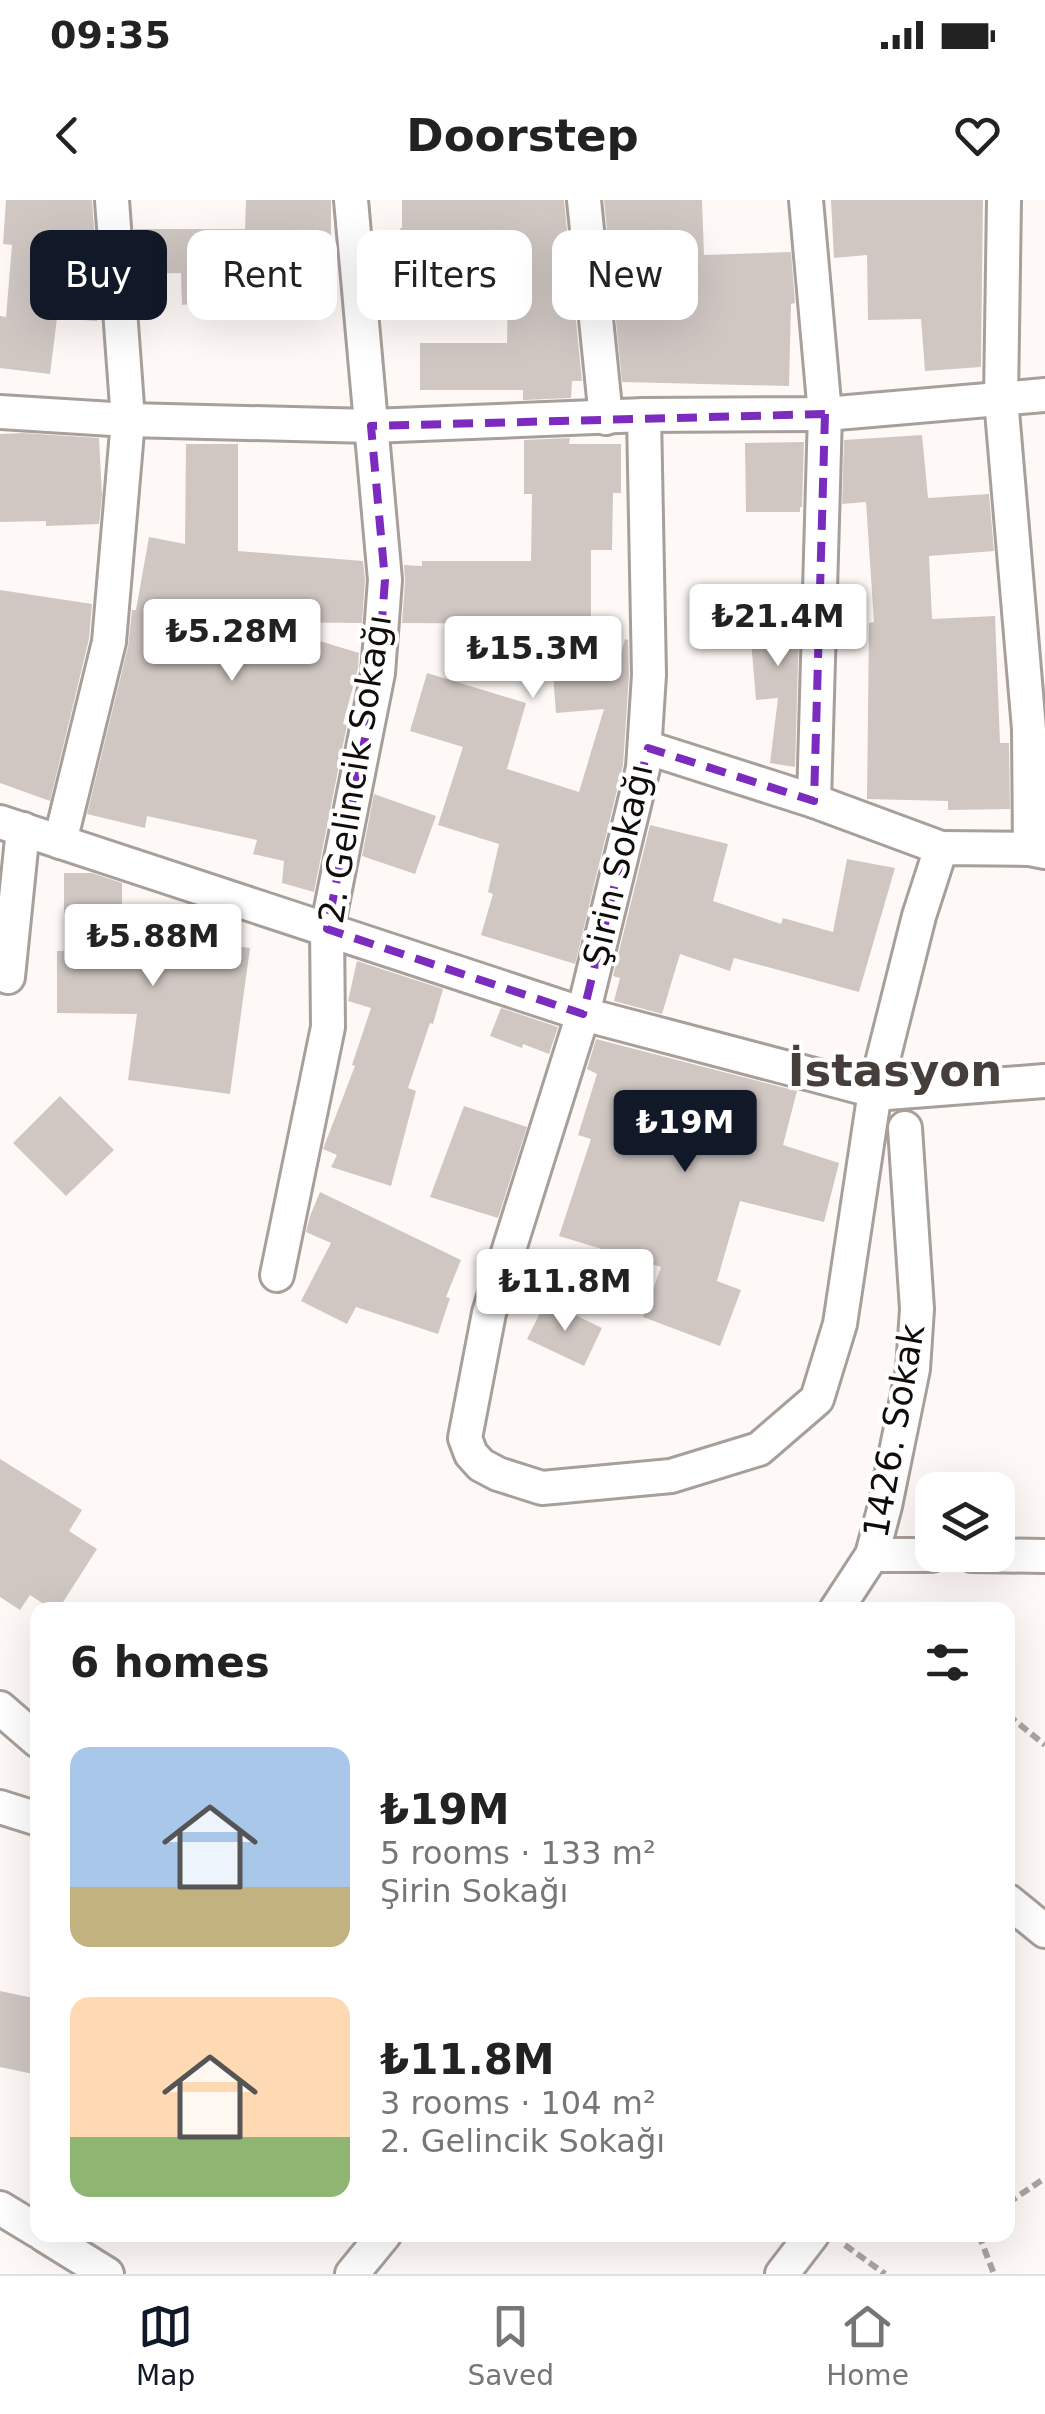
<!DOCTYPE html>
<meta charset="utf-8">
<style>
:root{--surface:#fff;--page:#f2f2f2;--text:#222;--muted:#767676;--line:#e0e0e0;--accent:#111827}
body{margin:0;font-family:"DejaVu Sans",sans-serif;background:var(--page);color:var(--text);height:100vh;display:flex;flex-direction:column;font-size:38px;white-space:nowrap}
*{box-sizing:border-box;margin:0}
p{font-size:32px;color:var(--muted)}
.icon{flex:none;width:55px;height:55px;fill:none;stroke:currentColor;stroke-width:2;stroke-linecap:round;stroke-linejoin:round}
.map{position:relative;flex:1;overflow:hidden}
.side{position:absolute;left:30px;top:1402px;width:985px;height:640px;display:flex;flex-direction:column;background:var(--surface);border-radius:20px;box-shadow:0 10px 40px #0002}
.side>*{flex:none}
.guide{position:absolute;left:30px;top:30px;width:985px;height:90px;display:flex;gap:20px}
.buttons{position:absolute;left:915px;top:1272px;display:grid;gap:20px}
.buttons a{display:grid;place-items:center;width:100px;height:100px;border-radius:20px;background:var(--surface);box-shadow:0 10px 40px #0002;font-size:50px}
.price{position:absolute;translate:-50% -85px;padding:0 22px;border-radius:10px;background:#fff;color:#222;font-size:32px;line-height:65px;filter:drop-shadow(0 2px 5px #0008)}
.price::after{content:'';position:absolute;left:50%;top:60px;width:30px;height:22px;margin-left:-15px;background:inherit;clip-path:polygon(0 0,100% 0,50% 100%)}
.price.selected{background:var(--accent);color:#fff}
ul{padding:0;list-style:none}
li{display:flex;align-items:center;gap:30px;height:250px;padding:0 40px}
li span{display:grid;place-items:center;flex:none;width:280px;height:200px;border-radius:20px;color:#555}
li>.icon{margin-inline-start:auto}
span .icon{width:120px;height:120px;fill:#fffc;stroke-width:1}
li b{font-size:42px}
h2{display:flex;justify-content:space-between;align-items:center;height:120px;padding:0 40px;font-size:42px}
.tag{padding:0 35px;border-radius:20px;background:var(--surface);box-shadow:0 10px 40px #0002;font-size:35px;line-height:90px}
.tag.selected{background:var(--accent);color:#fff}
.status{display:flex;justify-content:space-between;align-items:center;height:70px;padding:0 50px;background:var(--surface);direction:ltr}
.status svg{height:28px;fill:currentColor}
header{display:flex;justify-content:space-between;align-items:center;height:130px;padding:0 40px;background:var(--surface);font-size:45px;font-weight:600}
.dock{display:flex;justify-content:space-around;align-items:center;height:140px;border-top:2px solid var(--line);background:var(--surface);font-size:28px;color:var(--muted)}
.dock a{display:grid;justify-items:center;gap:5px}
.dock .selected{color:var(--accent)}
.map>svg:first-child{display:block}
.building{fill:#d0c7c3}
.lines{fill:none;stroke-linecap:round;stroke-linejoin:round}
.minor-casing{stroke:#a89f9b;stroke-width:38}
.path{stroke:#a9a5a2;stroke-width:6;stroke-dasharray:10 5;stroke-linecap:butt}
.minor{stroke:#fff;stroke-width:32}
.marked{fill:none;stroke:#7b2cbf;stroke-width:8;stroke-dasharray:20 12;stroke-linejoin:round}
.labels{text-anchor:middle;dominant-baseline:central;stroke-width:8;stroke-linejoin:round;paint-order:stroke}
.street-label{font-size:35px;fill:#0f0c0a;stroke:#fff}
.district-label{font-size:45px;font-weight:bold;fill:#453e3a;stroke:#fff}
</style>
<div class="status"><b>09:35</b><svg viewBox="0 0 49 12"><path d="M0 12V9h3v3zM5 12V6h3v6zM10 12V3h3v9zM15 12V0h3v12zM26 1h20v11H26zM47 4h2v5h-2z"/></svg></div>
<header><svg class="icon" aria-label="back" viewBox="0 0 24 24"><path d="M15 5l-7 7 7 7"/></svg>Doorstep<svg class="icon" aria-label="heart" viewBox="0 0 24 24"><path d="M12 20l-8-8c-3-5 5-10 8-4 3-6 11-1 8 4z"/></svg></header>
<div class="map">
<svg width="1045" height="2074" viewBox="0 0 1045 2074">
<rect width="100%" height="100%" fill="#fef9f6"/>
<g class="building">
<polygon points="6,0 92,0 99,96 97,121 57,118 50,174 0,168 0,116 6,117 12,45 3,44"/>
<polygon points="246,0 331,0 331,89 182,105 181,73 137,74 134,29 245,29"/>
<polygon points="402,0 564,0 582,181 572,181 571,198 523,200 523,190 420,190 420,143 507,143 508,71 406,82 400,28 402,28"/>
<polygon points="604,0 702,0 704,55 791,52 795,103 791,104 789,186 622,182"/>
<polygon points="831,0 983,0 981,167 925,171 921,119 868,120 867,55 834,58"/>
<polygon points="23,233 99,238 102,295 99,324 46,326 46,321 0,322 0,234"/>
<polygon points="922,235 928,298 989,294 994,351 929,356 932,419 995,416 1000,543 1009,543 1010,609 948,610 948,601 867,599 869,423 874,422 866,302 842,304 844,240"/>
<polygon points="570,238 569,244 621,244 621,293 613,293 612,350 591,350 591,462 619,460 625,439 628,440 629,475 623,565 575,764 481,735 493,694 488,692 499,644 438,625 463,547 410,531 427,473 526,503 507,569 579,592 604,509 556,513 549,424 402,423 405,382 404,365 422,366 422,361 531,361 532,294 524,294 524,240"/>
<polygon points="804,242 802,307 800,307 800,312 746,312 745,243"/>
<polygon points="186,244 238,244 238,351 363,361 365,380 362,423 257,422 359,453 358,468 343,524 347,525 314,692 282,683 284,661 253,654 257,640 147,616 145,628 87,614 128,447 132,410 136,410 149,337 185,344"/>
<polygon points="0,390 92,404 89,439 50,601 0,583"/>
<polygon points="800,400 795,567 770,563 778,498 756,500 748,404"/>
<polygon points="374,594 436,616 415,674 362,656"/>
<polygon points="650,625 728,644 713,701 781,724 783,718 833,732 847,659 895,668 859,792 734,758 730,771 680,754 662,814 614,801 620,778 613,776"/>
<polygon points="64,673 92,673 122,683 122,731 250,748 230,894 128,880 137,814 57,813 57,751 64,751"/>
<polygon points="357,761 443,789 433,824 430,823 408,888 416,891 391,986 331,967 337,955 323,949 355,866 352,865 371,808 348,801"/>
<polygon points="501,808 558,827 549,854 523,844 522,848 490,836"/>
<polygon points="596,839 797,891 783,945 839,963 824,1022 740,1001 717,1081 741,1090 720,1146 643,1117 661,1067 559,1036 591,939 578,935 597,874 587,869"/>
<polygon points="60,896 114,950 66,996 13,943"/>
<polygon points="464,906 527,927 498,1018 430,997"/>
<polygon points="320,992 461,1060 446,1097 450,1098 438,1134 356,1107 347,1124 301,1101 331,1043 306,1032 310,1016"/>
<polygon points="546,1101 602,1128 584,1166 527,1139"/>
<polygon points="0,1259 82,1310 69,1331 97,1349 58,1410 53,1410 30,1395 20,1410 0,1397"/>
<polygon points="0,1791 38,1799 38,1875 0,1867"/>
</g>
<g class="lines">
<g class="minor-casing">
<g id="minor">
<polyline points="584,0 606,218"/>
<polyline points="806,0 825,214 814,601"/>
<polyline points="1004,0 1001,199 1029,529 1030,649"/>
<polyline points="0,212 128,220 371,226 644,215 825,214 1045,195"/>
<polyline points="644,215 649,475 643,568 583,814 489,1113 465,1238 471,1254 481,1265 498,1274 542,1288 671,1276 759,1249 817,1199 840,1124 875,891 919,716 941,648 1030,649 1045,652"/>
<polyline points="645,547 814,601 941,648"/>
<polyline points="0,622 583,814 875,891 887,893 1045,881"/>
<polyline points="60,642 109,442 128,220 112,0"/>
<polyline points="8,777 23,629"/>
<polyline points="277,1075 328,827 327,729 378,473 385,380 351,0"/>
<polyline points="872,1355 932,1355"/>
<polyline points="972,1355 1045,1356"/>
<polyline points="836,1410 872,1355 885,1306 913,1169 917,1109 905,928"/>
<polyline points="0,1508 38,1541"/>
<polyline points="0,1607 38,1619"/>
<polyline points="1008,1701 1045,1731"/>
<polyline points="0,2008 38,2031"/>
<polyline points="44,2035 107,2074"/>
<polyline points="352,2074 384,2035"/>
<polyline points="782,2074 812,2035"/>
</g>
</g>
<g class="path">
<polyline points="1008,1515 1045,1545"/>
<polyline points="1008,2003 1045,1978"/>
<polyline points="982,2035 980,2038 994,2074"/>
<polyline points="845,2045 885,2074"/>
</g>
<use href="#minor" class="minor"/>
</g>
<path class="marked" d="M 825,214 L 814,601 L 648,548 L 583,814 L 327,729 L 378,473 L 385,380 L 371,226 Z"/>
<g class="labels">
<g class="street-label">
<text transform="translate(355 569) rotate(-81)">2. Gelincik Sokağı</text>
<text transform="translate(618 665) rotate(-77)">Şirin Sokağı</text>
<text transform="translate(894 1231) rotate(-80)">1426. Sokak</text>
</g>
<g class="district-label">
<text x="895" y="870">İstasyon</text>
</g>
</g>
</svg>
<div class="buttons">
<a><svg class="icon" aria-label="layers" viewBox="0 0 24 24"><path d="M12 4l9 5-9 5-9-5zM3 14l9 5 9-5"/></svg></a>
</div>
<b class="price" style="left:778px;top:469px">₺21.4M</b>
<b class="price" style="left:232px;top:484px">₺5.28M</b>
<b class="price" style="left:533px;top:501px">₺15.3M</b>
<b class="price" style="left:153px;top:789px">₺5.88M</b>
<b class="price selected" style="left:685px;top:975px">₺19M</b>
<b class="price" style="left:565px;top:1134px">₺11.8M</b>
<div class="guide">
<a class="tag selected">Buy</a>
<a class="tag">Rent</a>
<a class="tag">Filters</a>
<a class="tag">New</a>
</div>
<section class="side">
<h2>6 homes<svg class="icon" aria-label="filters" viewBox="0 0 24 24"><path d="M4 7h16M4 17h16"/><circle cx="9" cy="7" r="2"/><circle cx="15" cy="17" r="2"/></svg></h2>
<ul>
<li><span style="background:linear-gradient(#a9c7e8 70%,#c2b280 0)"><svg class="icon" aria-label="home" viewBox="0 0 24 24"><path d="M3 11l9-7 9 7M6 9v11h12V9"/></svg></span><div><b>₺19M</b><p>5 rooms · 133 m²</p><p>Şirin Sokağı</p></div></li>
<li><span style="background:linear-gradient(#ffd9b3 70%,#8fb573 0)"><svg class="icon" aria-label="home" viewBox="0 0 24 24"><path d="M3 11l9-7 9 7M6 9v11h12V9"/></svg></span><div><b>₺11.8M</b><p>3 rooms · 104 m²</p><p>2. Gelincik Sokağı</p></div></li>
</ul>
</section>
</div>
<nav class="dock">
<a class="selected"><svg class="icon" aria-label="map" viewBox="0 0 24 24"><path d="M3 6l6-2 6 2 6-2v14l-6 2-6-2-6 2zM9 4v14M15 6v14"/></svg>Map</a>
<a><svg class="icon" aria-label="saved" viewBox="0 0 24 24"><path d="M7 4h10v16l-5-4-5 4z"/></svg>Saved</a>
<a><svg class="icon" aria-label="home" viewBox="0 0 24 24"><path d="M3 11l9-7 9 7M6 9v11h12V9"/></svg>Home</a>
</nav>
